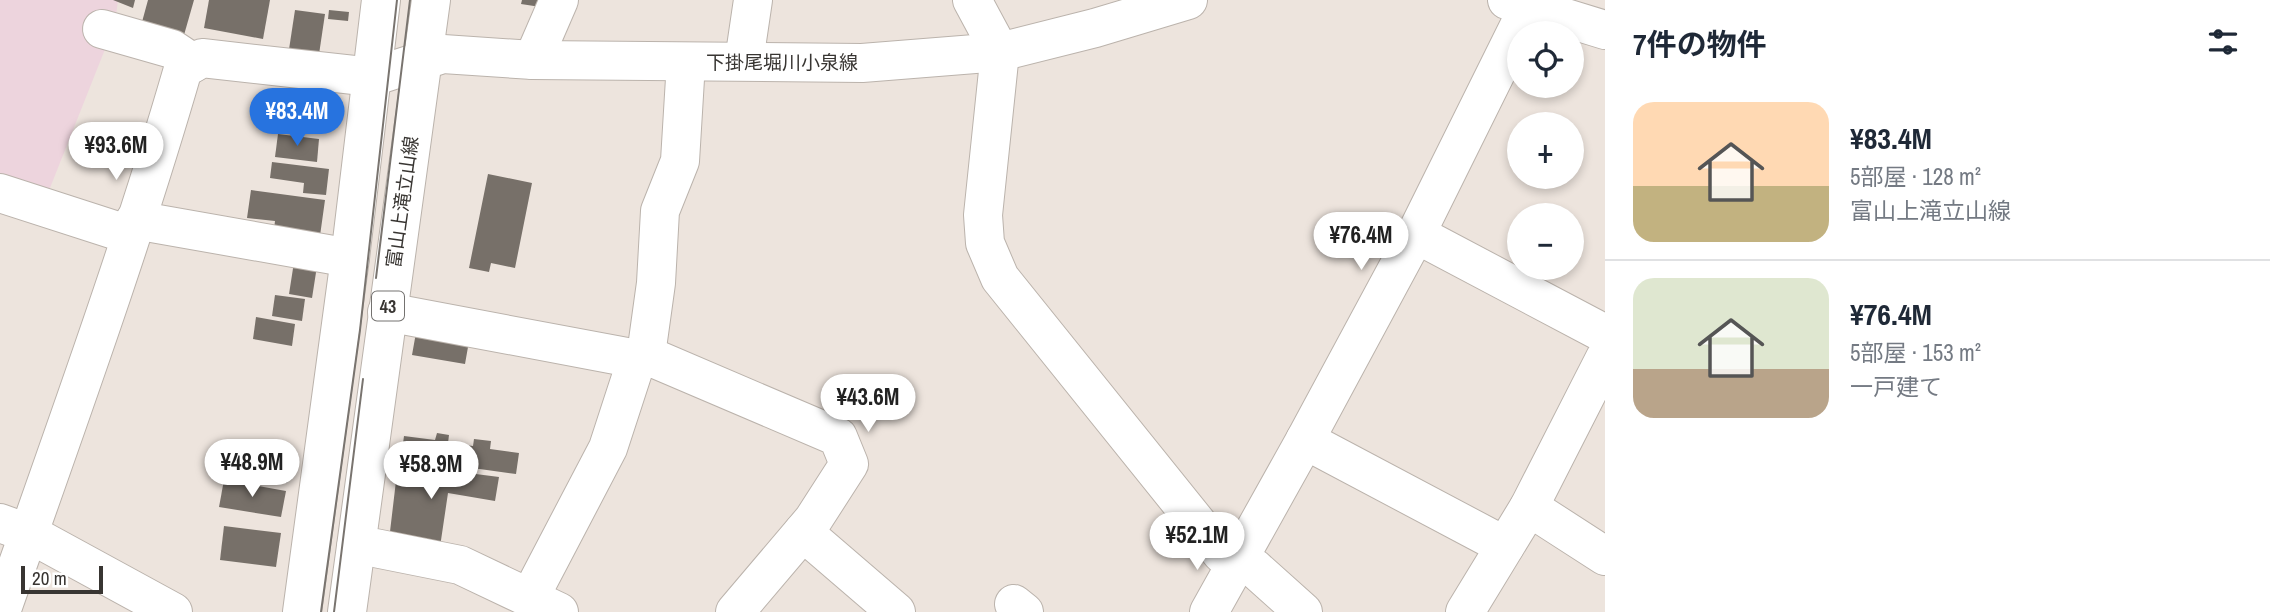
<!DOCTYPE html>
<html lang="ja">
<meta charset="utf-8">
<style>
:root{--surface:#fff;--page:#f6f6f7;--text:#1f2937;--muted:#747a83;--line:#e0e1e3;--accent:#2773df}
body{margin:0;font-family:"Archivo Narrow","Noto Sans JP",sans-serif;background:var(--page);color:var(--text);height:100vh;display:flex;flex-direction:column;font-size:26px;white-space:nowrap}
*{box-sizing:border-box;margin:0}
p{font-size:23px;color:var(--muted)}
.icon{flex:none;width:38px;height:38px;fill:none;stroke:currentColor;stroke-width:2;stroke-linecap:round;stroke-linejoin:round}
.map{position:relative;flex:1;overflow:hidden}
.drawer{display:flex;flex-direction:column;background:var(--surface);width:665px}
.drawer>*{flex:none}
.controls{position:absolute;left:1507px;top:21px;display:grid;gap:14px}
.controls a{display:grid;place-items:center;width:77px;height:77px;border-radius:50%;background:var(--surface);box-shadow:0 4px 10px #0003;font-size:35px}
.scale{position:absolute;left:21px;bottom:18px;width:82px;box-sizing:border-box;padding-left:7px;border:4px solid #383532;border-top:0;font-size:19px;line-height:24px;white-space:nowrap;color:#383532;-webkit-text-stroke:5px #fff;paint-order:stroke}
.price{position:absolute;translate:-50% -60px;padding:0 16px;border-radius:24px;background:#fff;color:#222;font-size:23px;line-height:46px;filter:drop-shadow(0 2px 4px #0008)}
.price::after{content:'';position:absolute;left:50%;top:42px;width:21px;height:16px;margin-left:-10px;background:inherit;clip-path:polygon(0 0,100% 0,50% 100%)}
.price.on{background:var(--accent);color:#fff}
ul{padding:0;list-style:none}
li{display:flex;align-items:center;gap:21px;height:175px;padding:0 28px}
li+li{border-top:2px solid var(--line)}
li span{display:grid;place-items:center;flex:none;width:196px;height:140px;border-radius:21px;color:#555}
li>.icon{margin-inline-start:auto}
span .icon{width:84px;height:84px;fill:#fffc;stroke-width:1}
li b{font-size:30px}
h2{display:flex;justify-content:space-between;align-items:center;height:84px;padding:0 28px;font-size:30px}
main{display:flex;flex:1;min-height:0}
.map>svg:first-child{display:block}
.education{fill:#edd4dd}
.building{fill:#777069}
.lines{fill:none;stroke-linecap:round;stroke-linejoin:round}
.minor-casing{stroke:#bbb3ac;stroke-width:40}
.major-casing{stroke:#bbb3ac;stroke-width:40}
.minor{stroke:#fff;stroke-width:38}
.major{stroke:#fff;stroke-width:38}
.tram{stroke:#79746f;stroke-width:2}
.labels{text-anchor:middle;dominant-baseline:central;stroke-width:7;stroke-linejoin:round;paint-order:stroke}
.shield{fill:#fff;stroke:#747270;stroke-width:2}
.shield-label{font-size:18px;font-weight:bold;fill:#383532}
.street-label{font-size:19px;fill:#383532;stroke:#fff}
</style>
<main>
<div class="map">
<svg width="1605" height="612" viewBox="0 0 1605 612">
<rect width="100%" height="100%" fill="#ede4dd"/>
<polygon class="education" points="0,0 118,0 115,24 46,198 0,184"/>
<g class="building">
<polygon points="113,0 135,0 133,8"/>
<polygon points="148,0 194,0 184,35 142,22"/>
<polygon points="209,0 270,0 263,39 204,28"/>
<polygon points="522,0 548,0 547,8 521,4"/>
<polygon points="295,10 325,14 318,61 288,56"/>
<polygon points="329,10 349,12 348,21 328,19"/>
<polygon points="278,134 319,139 317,162 275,157"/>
<polygon points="272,162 329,169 326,195 303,193 304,183 270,178"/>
<polygon points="488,174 532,183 515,268 491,263 489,272 469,268"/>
<polygon points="251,190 325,200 319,243 273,237 275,221 247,218"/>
<polygon points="294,262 317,266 312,298 289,294"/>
<polygon points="275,295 305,299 302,321 272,316"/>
<polygon points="256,317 295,324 292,346 253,339"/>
<polygon points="417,327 460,334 458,345 468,347 465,364 412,355"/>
<polygon points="437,433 449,435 448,443 473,446 474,439 491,441 490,449 519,453 516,474 401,458 404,436 435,440"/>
<polygon points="242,456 290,464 287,483 238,475"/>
<polygon points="398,464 499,477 495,501 448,493 440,547 389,540"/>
<polygon points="224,480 286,491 281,517 219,507"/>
<polygon points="224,526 281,533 276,567 220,560"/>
</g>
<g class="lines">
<g class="minor-casing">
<g id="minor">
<polyline points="972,0 1000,52 983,215 985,243 1000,278 1222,554 1254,568 1303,612"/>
<polyline points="1507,0 1605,30"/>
<polyline points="102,29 172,49 193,63"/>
<polyline points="533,60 559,0"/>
<polyline points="744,61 753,0"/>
<polyline points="0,193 130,235"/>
<polyline points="135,220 350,258"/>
<polyline points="1416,234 1605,334"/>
<polyline points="387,312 637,359 646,355 838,437 849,464 813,520 735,612"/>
<polyline points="646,355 656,283 660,211 680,161 686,62"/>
<polyline points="1305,440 1505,546"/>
<polyline points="1529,507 1605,556"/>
<polyline points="0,523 30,534 173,612"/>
<polyline points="803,532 896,612"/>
<polyline points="356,547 375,548 460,565 559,612"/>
<polyline points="530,597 608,448 637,359"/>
<polyline points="1014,604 1024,612"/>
<path d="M 1,612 C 64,432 130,252 183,69 L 202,58 L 372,77"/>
<polyline points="1209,612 1305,440 1416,234 1532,0"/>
<polyline points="1465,612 1529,507 1605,358"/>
</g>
</g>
<g class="major-casing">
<g id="major">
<polyline points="372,77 443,54 533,60 862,63 1000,52 1095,28 1188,0"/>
<polyline points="302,612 350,258 381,0"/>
<polyline points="347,612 431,0"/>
</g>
</g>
<use href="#minor" class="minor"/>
<use href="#major" class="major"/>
<g class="tram">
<polyline points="376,278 410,0"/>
<polyline points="321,612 360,330 397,0"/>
<polyline points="334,612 363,379"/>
</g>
</g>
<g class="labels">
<rect class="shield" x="372" y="291.5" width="32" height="29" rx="5"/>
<g class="shield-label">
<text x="388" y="306">43</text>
</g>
<g class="street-label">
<text x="782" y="62">下掛尾堀川小泉線</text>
<text transform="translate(402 202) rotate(-82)">富山上滝立山線</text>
</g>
</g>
</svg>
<div class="controls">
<a><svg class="icon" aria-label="locate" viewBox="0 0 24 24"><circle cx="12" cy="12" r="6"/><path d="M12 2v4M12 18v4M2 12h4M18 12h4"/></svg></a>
<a>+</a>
<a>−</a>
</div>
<div class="scale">20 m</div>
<b class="price on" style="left:297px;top:148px">¥83.4M</b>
<b class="price" style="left:116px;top:182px">¥93.6M</b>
<b class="price" style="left:1361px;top:272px">¥76.4M</b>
<b class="price" style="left:868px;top:434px">¥43.6M</b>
<b class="price" style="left:252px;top:499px">¥48.9M</b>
<b class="price" style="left:431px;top:501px">¥58.9M</b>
<b class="price" style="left:1197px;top:572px">¥52.1M</b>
</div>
<section class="drawer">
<h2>7件の物件<svg class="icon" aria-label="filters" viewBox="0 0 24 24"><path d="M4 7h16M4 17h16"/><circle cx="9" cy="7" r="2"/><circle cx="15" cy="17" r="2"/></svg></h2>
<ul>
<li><span style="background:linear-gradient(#ffd9b3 60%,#c2b280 0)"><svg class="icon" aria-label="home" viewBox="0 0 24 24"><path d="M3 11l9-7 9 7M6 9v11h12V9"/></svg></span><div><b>¥83.4M</b><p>5部屋 · 128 m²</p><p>富山上滝立山線</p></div></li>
<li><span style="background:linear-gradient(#dfe7d0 65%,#b9a48a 0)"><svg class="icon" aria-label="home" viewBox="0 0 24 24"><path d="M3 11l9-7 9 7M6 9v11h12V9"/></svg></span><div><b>¥76.4M</b><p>5部屋 · 153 m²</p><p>一戸建て</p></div></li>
</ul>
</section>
</main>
